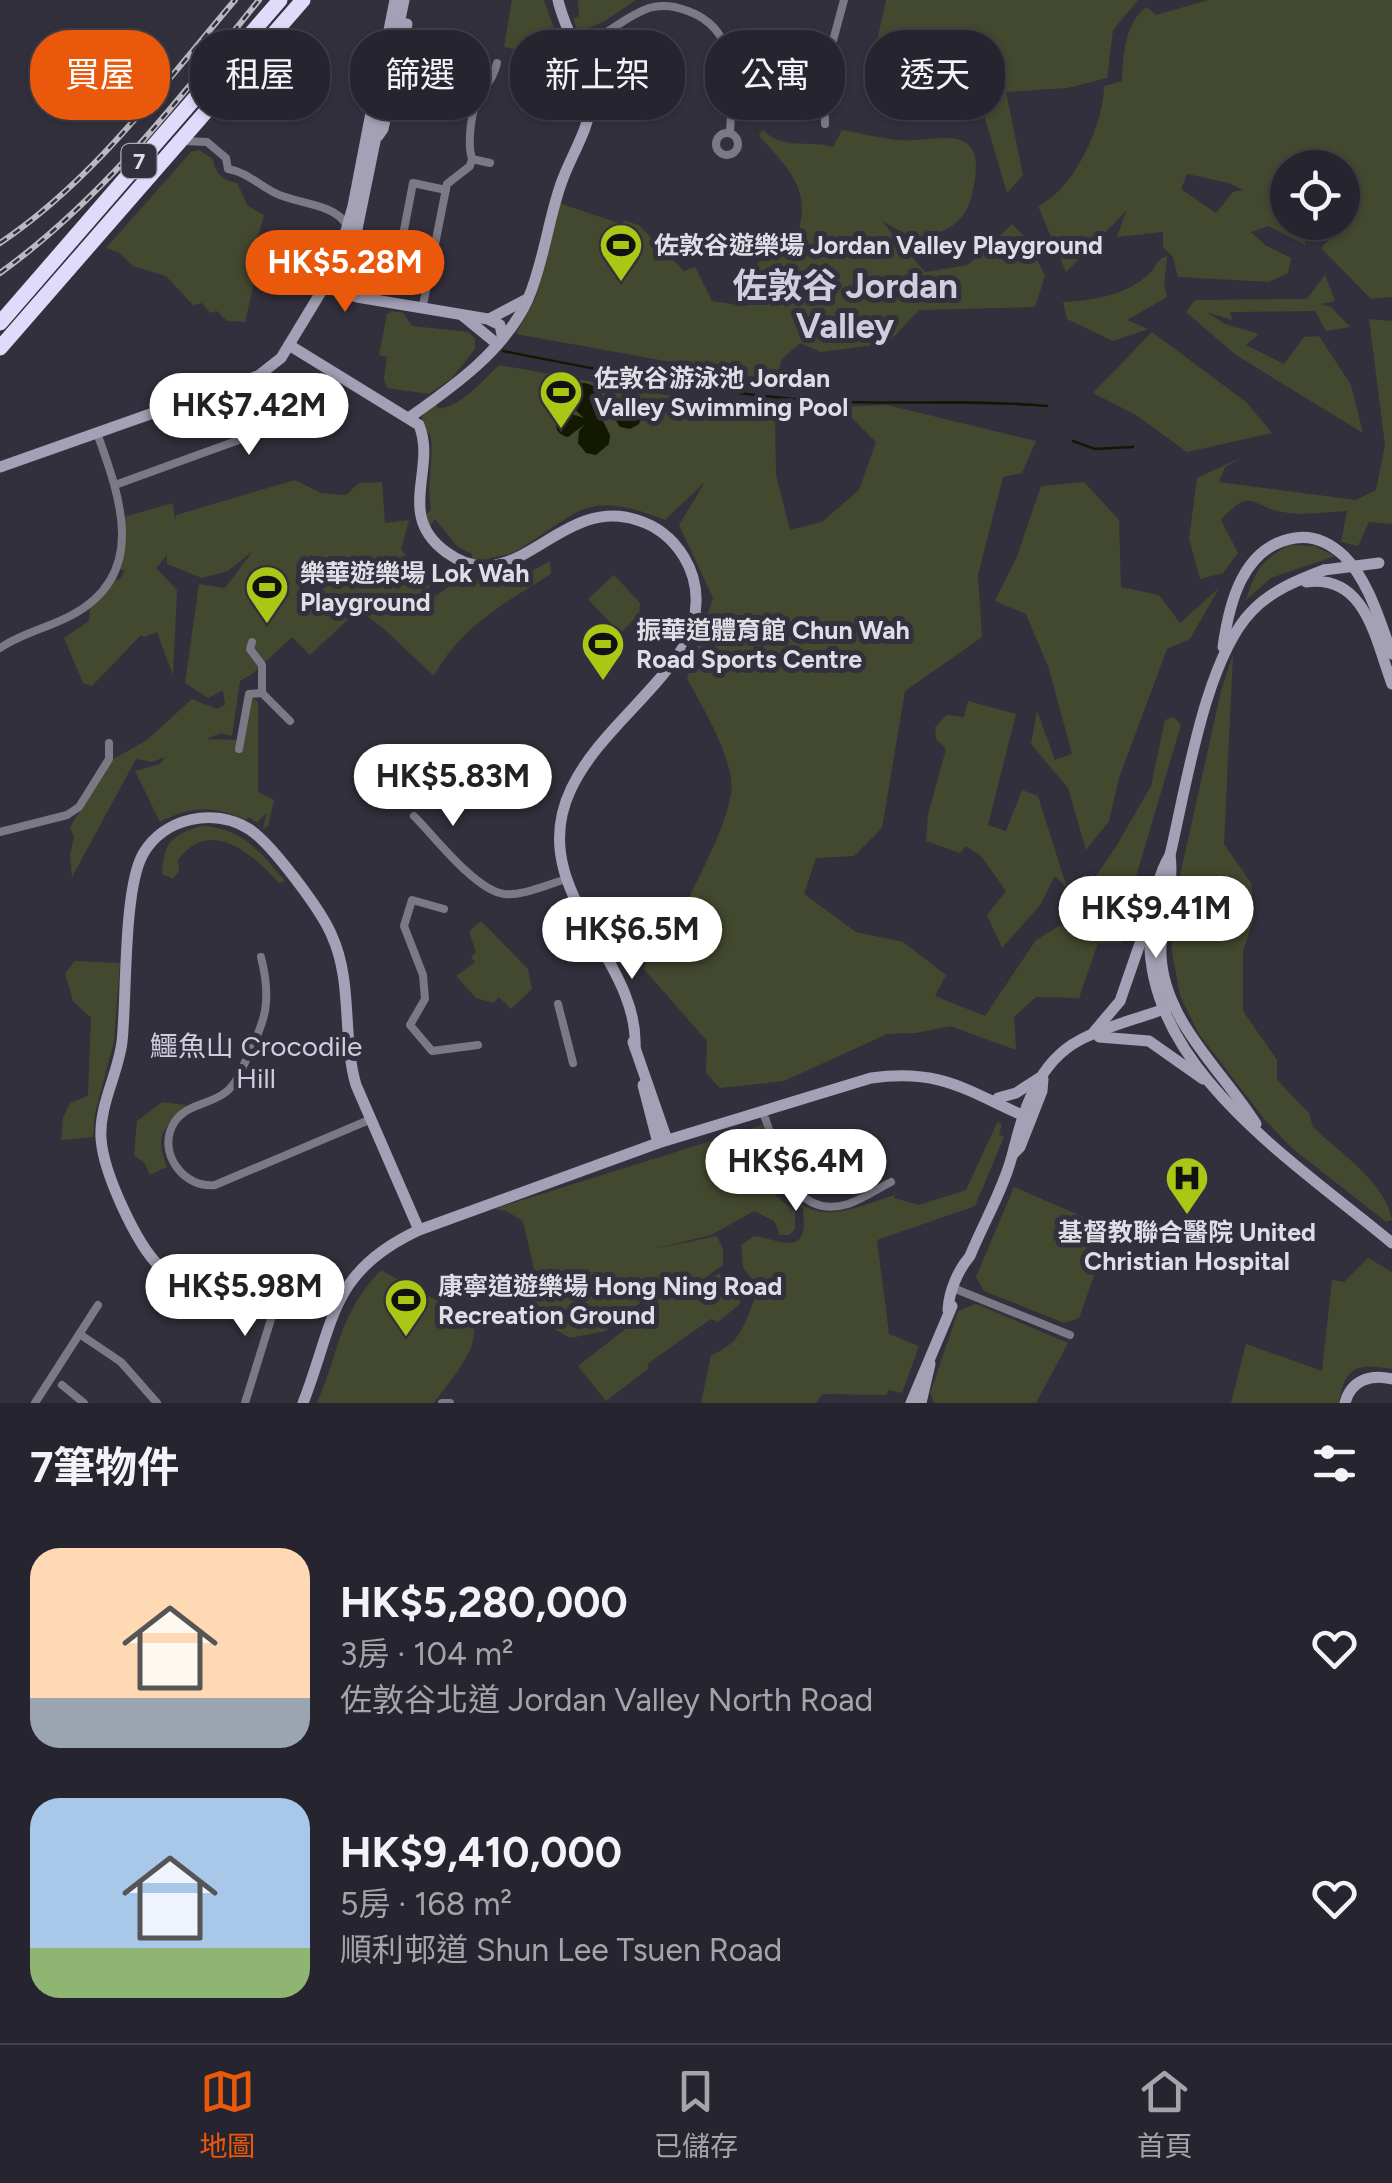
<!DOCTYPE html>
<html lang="zh-TW">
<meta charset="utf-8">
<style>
:root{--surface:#26242e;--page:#2e2c36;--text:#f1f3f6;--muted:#a4a4aa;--line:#42414a;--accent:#ea580c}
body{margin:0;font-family:Figtree,"Noto Sans TC",sans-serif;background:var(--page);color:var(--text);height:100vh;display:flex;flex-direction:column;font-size:38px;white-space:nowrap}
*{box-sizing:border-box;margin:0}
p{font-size:32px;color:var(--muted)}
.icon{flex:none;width:55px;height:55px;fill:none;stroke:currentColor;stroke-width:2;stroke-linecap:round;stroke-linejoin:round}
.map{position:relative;height:1403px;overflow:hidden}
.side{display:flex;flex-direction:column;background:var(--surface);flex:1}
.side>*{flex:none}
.banner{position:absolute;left:30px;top:30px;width:1332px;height:90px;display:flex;gap:20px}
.fabs{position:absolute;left:1270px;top:150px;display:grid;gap:20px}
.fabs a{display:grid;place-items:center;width:90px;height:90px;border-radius:50%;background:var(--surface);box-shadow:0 2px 8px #0004,0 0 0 2px var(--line);font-size:50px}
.price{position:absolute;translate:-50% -85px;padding:0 22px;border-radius:35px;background:#fff;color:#222;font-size:32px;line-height:65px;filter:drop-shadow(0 2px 5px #0008)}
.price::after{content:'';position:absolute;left:50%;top:60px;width:30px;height:22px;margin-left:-15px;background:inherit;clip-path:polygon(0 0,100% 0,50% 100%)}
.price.on{background:var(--accent);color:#fff}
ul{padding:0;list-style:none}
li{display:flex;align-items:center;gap:30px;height:250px;padding:0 30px}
li span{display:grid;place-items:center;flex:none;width:280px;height:200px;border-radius:30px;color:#555}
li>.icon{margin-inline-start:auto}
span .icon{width:120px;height:120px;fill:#fffc;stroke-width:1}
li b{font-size:42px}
h2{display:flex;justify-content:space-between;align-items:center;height:120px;padding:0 30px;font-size:42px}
.pill{padding:0 35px;border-radius:40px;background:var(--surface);box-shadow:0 2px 8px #0004,0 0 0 2px var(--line);font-size:35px;line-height:90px}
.pill.on{background:var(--accent);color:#fff}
.menu{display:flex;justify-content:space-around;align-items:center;height:140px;border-top:2px solid var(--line);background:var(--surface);font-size:28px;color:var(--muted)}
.menu a{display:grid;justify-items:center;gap:5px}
.menu .on{color:var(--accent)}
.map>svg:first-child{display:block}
.green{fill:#43492f;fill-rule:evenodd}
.water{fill:#131800}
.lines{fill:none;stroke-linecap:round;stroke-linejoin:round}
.stream{stroke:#131800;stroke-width:2.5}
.street{stroke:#7b7986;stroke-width:8}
.secondary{stroke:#a4a0b6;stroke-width:11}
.highway{stroke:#e0dafb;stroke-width:15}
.rail-casing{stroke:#bab9c2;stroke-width:6}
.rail{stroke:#33303d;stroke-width:2.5;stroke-dasharray:8;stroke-linecap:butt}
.secondary-bridge{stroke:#a4a0b6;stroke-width:11}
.labels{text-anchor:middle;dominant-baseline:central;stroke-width:10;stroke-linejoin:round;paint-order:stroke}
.shield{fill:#33303d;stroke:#abaab3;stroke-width:2.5}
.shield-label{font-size:22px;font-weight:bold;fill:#dfdee6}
.poi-label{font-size:25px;font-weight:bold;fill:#dfdee6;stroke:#33303d;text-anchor:start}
.neighbourhood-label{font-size:28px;fill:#d0cdde;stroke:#33303d}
.district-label{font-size:35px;font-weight:bold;fill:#d0cdde;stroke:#33303d}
</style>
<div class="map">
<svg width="1392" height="1403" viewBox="0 0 1392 1403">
<rect width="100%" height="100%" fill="#33303d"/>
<g class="green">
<polygon points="512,0 544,0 565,60 504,47"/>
<polygon points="578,0 636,0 603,22 581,31 577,29 573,19 579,16"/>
<polygon points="886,0 1138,0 1113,30 1107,78 1067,88 1006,92 1023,175 1007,193 977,91 885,110 868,82"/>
<path d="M 1208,0 L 1392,0 L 1392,297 L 1371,299 L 1321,248 L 1343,224 L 1342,168 L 1288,168 L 1288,222 L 1299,223 L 1306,245 L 1268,226 L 1251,232 L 1265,245 L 1291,258 L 1288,273 L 1269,282 L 1178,277 L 1173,257 L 1163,247 L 1163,232 L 1117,237 L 1126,211 L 1100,238 L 1094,235 L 1089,249 L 1066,272 L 1038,206 C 1075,189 1104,123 1104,86 L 1122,81 C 1123,56 1125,21 1147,7 L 1156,15 ZM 1187,174 L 1229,183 L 1243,190 L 1233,192 L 1216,213 L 1181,189 Z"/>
<path d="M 763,130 C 782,150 809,140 833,147 L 842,130 C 860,133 878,138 896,140 C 937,144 991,116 972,194 C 965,225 946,231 917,240 L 882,221 L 925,272 L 968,265 L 1012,224 L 1028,241 L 1045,276 L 1035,307 L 919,310 L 888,343 L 821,352 L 800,343 L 781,360 L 777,381 L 516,334 L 536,297 L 559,203 L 621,224 L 625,221 L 639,225 L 684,271 L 695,267 L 712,301 L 745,306 L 760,296 L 769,297 L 770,287 L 756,265 L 798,232 C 812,190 787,167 761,138 L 759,134 Z"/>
<path d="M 199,150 L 213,159 C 214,173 224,181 237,183 L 248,206 L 264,215 L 251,262 L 257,269 L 245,322 L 227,321 L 217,311 L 210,313 L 202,303 L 193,305 L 166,276 L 133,266 L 120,253 L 106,248 L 191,152 Z"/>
<path d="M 1167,256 L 1164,284 L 1167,297 L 1127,320 L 1148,329 L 1113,341 L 1067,319 L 1063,302 C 1091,301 1128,295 1150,273 C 1157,265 1156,260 1167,256 Z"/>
<polygon points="1325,275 1335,301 1321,304 1331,307 1350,327 1326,331 1315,311 1230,312 1232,320 1206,312 1225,324 1259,334 1246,345 1284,364 1304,337 1319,336 1351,385 1363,433 1236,355 1186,312 1195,300 1307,299"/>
<polygon points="392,311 403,313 412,326 468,332 475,338 475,349 452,378 429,394 387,388 384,379 387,357 379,355 387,314"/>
<path d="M 1369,319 L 1392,321 L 1392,524 L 1369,522 L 1358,546 L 1341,542 L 1347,511 C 1327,512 1302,516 1283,512 C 1250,506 1251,486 1221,520 L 1238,553 L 1223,573 L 1200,579 L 1189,539 L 1197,478 L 1245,456 L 1225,467 L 1219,482 L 1356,500 L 1376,490 L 1385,445 Z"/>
<polygon points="1152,332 1246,402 1272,433 1187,452 1136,415 1093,393"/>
<path d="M 499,365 L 710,403 L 752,405 L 760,411 L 758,422 L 769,415 L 775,422 L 776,475 L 790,530 L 822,522 L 859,490 L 876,442 L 841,407 L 887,405 L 1036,441 L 1022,473 L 1003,477 L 978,575 L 982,637 L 905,691 L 882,828 L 854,856 L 816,858 L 804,894 L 856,932 L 903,942 L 946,975 L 935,996 L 985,1016 L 1036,940 L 1064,923 L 1117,845 L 1151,786 L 1165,720 L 1174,717 L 1181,725 L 1132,890 L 1122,943 L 1098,943 L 1079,998 L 1036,997 L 1014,1017 L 1016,1050 L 950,1026 L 916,1033 L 887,1034 L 784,1081 L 720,1088 L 706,1073 L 707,1041 L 643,968 L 648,960 L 661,952 C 681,910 724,837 731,794 C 736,761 702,707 687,678 L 713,598 L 679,525 L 705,482 L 665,520 C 584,488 582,512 516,551 C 504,558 491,555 480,563 L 472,561 L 472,554 L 457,546 L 435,519 L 429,527 L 425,515 L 431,510 C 426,483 435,455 430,434 L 420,431 L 422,417 L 433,401 L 439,409 C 463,405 482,381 499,365 Z"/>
<path d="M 295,480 L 321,493 L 346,495 L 359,483 L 382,482 L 385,523 L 409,520 L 401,549 L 436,596 L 458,580 L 514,581 L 550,561 L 551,574 C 505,603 460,627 434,676 L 384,629 L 352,604 L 355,613 L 310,655 L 292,637 L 252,674 L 240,681 L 232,736 L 221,733 L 206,739 L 237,740 L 251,696 L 258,702 L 258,792 L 274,800 L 268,826 L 263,829 L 267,812 L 257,823 L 249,817 L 246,820 C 214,805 191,806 160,822 L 135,771 L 160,764 L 165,757 L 152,762 L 136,759 L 72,877 L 70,855 L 74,837 L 70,827 L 110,761 L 147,740 L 192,699 L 217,709 L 225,705 L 223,690 L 208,698 L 185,683 L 199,584 L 225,588 L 253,551 L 228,571 L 202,578 L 167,564 L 167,555 L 156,568 L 177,590 L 173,675 L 157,632 L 144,637 L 141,635 L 92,686 L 83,683 L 64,638 L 89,621 L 90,608 L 110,576 L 119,580 L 125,571 L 114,567 L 120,557 L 124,517 L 173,503 L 175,521 L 176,515 Z"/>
<polygon points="1084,482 1119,520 1121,587 1159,595 1180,623 1219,588 1190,639 1167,649 1119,778 1109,821 1086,850 1068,788 1031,744 1037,711 1055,760 1072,754 1049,669 1026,614 995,601 1016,559 1041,486"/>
<path d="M 1289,545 L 1315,546 L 1335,556 L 1271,578 L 1246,600 C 1257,568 1260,562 1289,545 Z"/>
<polygon points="614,575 640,603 639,615 620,633 588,599"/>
<path d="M 1233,654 L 1224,844 L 1251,883 L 1254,918 L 1243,951 L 1243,1011 L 1277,1060 L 1277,1080 L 1309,1113 L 1313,1127 C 1339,1152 1386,1183 1392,1220 L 1386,1222 L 1292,1148 L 1265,1120 L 1199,1034 L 1180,996 L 1171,946 L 1179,880 L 1221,691 Z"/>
<polygon points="968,701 1016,714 988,825 1006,831 1022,790 1038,796 1067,888 1055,876 1040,905 1002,948 987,915 1006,891 981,856 966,846 960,853 926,841 928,815 946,749 936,739 935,727 947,715 964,717"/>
<path d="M 201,826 C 242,827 261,853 285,881 L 279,883 C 253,854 210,816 178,860 L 179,871 L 173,879 L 162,874 C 164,841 171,836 201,826 Z"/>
<polygon points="481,921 528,969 532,989 511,1009 499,997 493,1003 476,998 456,976 475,962 471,957 476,952 469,932"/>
<polygon points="75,961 120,963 114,1041 95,1114 93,1137 61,1140 63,1118 70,1103 88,1096 91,1018 73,1001 65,973"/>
<path d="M 162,1102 L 186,1105 C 164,1129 154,1133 167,1167 L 150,1175 L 144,1162 L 134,1156 L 137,1121 Z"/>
<path d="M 997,1123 L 1002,1124 L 999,1135 L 1004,1137 L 975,1206 L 877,1240 L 889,1334 L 919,1346 L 902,1393 L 889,1390 L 886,1395 L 822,1394 L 816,1403 L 701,1403 L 711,1355 C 741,1344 744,1324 756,1296 L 760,1296 L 760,1291 L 743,1267 L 741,1245 L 754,1236 C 782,1240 809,1259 803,1209 L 787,1197 L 783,1189 C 790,1194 799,1204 808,1208 C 837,1220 867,1203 895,1195 L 894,1198 L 919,1205 L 966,1190 Z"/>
<polygon points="762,1125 780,1179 775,1184 774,1194 795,1212 795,1229 789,1235 780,1235 774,1221 754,1211 711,1235 650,1250 717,1236 723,1249 723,1265 703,1279 686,1281 682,1278 629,1310 606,1331 570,1338 533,1317 529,1295 537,1286 529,1287 535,1273 523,1221 506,1211 494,1209"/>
<polygon points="1014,1187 1111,1229 1079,1318 1064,1323 984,1291 976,1277"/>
<path d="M 1368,1258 L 1392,1272 L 1392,1369 C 1357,1363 1345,1366 1339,1403 L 1231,1403 L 1246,1344 L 1322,1371 L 1332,1280 L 1344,1282 Z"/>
<path d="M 381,1270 L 472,1320 C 483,1347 449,1381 434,1403 L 317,1403 C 341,1349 337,1317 381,1270 Z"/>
<polygon points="718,1274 731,1277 741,1303 718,1322 711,1319 647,1364 649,1368 606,1401 578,1366 651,1309 650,1306 681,1283 686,1288 704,1285"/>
<polygon points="976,1304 1068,1343 1036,1403 935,1403 930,1394 958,1311"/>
</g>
<path class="water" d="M 582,383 C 602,384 596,397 603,409 L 613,408 L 619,401 C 630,396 640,400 643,412 L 639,424 L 630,429 L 620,427 L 613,416 L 606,417 L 603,421 L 610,435 L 609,444 L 596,455 L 586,453 L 578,443 L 579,431 L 585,424 L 568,437 C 558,435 554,428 557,419 L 565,412 L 584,418 C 573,408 559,394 582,383 Z"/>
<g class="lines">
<g class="stream">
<path d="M 503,351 C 607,371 712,394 819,401 C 895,405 971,399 1047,406"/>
<polyline points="1073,441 1095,449 1133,447"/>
</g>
<g class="street">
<path d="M 572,45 C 606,40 620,18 649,8 C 663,4 675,6 688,11 C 742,31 732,87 730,133"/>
<polyline points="825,124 824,74 844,0"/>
<circle cx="727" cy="144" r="11"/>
<path d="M 185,141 L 207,142 L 226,158 L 228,169 C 246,172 256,183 275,193 C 297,204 333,203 346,224"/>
<path d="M 472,159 C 467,143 471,107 481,93 C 489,81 493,78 497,63"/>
<polyline points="431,262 399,256 413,183 446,190"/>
<polyline points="423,305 447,184 470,166 472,159 490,163"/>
<polyline points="115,485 308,415 332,372"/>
<polyline points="252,642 250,649 262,665 262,693 290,721"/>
<path d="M 0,648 C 22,633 48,628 72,615 C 149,574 120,497 97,433"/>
<polyline points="239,749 249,694 262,693"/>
<path d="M 414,816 C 435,837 475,890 504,894 C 523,896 548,884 567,879"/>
<polyline points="0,832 67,815 79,807 109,759 109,743"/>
<polyline points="444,909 412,900 404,926 423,975 425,999 410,1025 432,1051 478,1045"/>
<path d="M 261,957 C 272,1001 266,1020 246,1060 C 241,1071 236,1084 226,1092 C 210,1105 185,1104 174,1123 C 156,1152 184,1189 215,1185 L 369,1120"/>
<polyline points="558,1004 573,1063"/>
<path d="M 762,1110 C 778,1149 789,1222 848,1204 C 863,1199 877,1189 891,1182"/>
<polyline points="953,1288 1070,1335"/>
<polyline points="81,1335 121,1362 157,1403"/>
<polyline points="62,1385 84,1403"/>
<polyline points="35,1403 98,1305"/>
<polyline points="245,1403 280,1290"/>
<polyline points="442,1403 450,1403"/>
</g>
<g class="secondary">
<polyline points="385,50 395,0"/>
<polyline points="378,136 383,129 407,24"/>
<polyline points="341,261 340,252 353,206 375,92"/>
<polyline points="324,287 357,297 488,319 500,325 502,335"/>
<polyline points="463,316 496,343"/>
<polyline points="489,319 525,300"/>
<path d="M 289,345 L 419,425 C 437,469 395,515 446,552 C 516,604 559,494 637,520 C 657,526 673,539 684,557 C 701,585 699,616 685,644 C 654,696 597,734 571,789 C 523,890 640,957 635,1048"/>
<path d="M 410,417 C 454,386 505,350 528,299 C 544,262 548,219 562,181 C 571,156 589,129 591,102 C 593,76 564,30 558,0"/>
<polyline points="0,467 258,376 281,358 324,287 354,244 404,0"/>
<path d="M 1324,570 C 1298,580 1272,590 1252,611 C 1205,659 1186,788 1170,855 C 1158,875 1154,898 1151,921 C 1134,1062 1298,1164 1392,1243"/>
<path d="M 1306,582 C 1366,574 1375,639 1392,684"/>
<path d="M 1223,647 C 1229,603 1243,546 1295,538 C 1314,535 1330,543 1344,556 C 1369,581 1380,622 1392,654"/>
<path d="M 1170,855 C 1175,888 1159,922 1161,956 C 1165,1023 1223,1071 1256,1124"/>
<polyline points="1093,1033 1120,1001 1146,926"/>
<polyline points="1099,1037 1149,1041 1203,1079"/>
<polyline points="633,1042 667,1140"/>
<polyline points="643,1085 658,1143"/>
<polyline points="998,1098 1016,1093 1039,1078"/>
<polyline points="1013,1154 1020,1147 1042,1091 1043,1079"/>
<path d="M 948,1310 C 949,1291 958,1270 970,1256 C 983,1224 1003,1190 1012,1156 C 1023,1113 1036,1063 1080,1040 C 1108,1025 1143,1018 1174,1005"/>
<path d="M 333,1311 C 312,1302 291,1290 269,1288 C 230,1284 193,1297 160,1267 C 136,1244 103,1172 101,1138 C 99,1105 118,1074 122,1042 C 127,996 123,890 143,854 C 164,818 213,807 249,829 C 271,843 322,911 332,936 C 353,982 342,1037 356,1085 L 419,1230"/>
<path d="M 303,1403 C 335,1321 329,1272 419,1230 L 658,1143 L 871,1078 C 943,1068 968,1092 1031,1119"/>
<polyline points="911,1403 952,1306"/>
<polyline points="921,1403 930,1364"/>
<path d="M 1345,1403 C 1351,1380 1370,1374 1392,1379"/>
</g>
<g class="highway">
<polyline points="0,323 280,0"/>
<polyline points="0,348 303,0"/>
</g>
<g class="rail-casing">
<g id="rail">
<path d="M 0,243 C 94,180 162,86 235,0"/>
<path d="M 0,273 C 103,199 180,98 259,0"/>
</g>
</g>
<use href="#rail" class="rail"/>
<polyline class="secondary-bridge" points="1324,570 1379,563"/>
</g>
<defs>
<g id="stadium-pin" transform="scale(2.25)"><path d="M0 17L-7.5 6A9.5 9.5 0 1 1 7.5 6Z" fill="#abc716" stroke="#33303d"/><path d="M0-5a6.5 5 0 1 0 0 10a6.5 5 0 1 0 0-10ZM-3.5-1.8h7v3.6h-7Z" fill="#111"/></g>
<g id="hospital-pin" transform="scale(2.25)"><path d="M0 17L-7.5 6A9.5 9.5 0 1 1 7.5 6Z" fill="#abc716" stroke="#33303d"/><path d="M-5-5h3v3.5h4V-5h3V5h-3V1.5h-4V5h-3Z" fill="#111"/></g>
</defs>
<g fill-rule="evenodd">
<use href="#stadium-pin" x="621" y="245"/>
<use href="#stadium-pin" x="561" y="392"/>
<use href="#stadium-pin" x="267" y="587"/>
<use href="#stadium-pin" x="603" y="644"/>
<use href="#hospital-pin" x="1187" y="1178"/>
<use href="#stadium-pin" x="406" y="1300"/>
</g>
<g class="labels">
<rect class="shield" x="121.5" y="144" width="35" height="34" rx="8"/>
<g class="shield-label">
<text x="139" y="161">7</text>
</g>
<g class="poi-label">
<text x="654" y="245">佐敦谷遊樂場 Jordan Valley Playground</text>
<text x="594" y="378">佐敦谷游泳池 Jordan<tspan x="594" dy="29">Valley Swimming Pool</tspan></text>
<text x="300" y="573">樂華遊樂場 Lok Wah<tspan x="300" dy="29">Playground</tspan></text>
<text x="636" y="630">振華道體育館 Chun Wah<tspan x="636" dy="29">Road Sports Centre</tspan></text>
<text x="1187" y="1232" text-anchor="middle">基督教聯合醫院 United<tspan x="1187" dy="29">Christian Hospital</tspan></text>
<text x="438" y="1286">康寧道遊樂場 Hong Ning Road<tspan x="438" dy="29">Recreation Ground</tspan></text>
</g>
<g class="neighbourhood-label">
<text x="256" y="1046">鱷魚山 Crocodile<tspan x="256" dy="32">Hill</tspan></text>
</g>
<g class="district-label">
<text x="845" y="286">佐敦谷 Jordan<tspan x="845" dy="40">Valley</tspan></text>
</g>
</g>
</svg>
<div class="fabs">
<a><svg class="icon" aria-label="locate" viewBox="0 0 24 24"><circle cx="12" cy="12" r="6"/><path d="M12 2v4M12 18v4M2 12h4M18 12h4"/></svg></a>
</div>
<b class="price on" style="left:345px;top:315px">HK$5.28M</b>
<b class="price" style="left:249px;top:458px">HK$7.42M</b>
<b class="price" style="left:453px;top:829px">HK$5.83M</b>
<b class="price" style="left:1156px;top:961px">HK$9.41M</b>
<b class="price" style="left:632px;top:982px">HK$6.5M</b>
<b class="price" style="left:796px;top:1214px">HK$6.4M</b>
<b class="price" style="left:245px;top:1339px">HK$5.98M</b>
<div class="banner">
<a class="pill on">買屋</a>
<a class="pill">租屋</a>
<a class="pill">篩選</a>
<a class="pill">新上架</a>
<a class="pill">公寓</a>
<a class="pill">透天</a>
</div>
</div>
<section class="side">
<h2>7筆物件<svg class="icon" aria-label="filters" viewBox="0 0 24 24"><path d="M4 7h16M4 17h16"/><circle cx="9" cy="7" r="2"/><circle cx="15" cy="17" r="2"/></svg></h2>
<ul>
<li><span style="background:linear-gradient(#ffd9b3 75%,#9aa5b1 0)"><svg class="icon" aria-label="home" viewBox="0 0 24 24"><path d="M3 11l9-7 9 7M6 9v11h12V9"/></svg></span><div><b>HK$5,280,000</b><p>3房 · 104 m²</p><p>佐敦谷北道 Jordan Valley North Road</p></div><svg class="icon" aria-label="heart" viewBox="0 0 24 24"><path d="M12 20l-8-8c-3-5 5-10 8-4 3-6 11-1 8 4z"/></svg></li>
<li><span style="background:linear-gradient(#a9c7e8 75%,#8fb573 0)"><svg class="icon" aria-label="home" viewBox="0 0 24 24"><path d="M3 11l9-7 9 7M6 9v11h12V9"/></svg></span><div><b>HK$9,410,000</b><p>5房 · 168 m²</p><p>順利邨道 Shun Lee Tsuen Road</p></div><svg class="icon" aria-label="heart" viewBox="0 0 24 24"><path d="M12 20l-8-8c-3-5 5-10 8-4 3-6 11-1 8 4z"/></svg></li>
</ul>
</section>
<nav class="menu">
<a class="on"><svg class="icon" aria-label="map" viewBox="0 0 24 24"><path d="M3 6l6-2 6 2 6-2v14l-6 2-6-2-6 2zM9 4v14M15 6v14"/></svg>地圖</a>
<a><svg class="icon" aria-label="saved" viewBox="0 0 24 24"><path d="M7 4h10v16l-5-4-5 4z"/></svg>已儲存</a>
<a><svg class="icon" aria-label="home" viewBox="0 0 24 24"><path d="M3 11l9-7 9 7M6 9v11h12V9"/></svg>首頁</a>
</nav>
